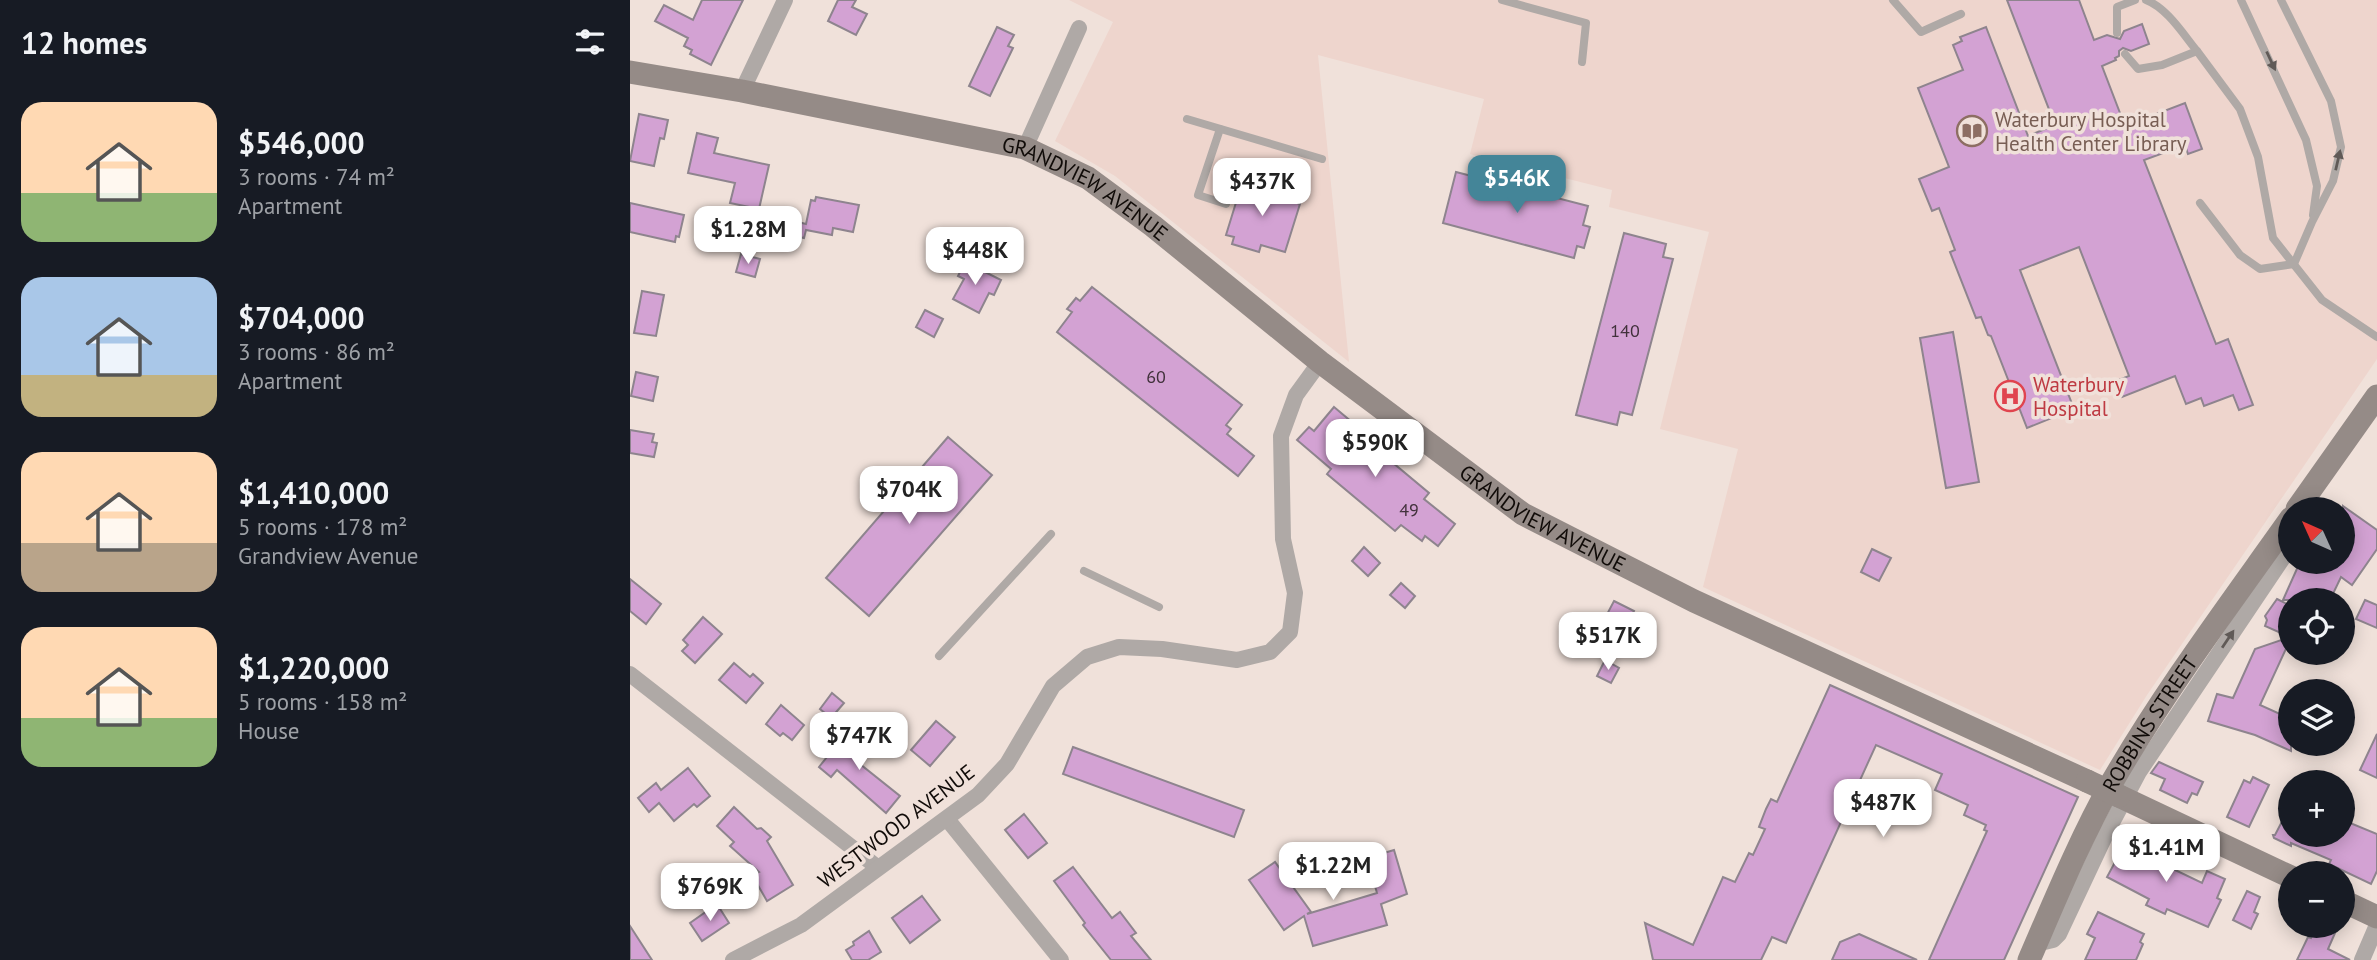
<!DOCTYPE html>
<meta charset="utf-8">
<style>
:root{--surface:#171b24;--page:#20242c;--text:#f1f3f6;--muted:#9ea1a6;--accent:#448598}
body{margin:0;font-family:"PT Sans",sans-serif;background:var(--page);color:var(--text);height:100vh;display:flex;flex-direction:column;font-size:26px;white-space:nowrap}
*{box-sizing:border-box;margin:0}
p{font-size:23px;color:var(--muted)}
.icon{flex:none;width:38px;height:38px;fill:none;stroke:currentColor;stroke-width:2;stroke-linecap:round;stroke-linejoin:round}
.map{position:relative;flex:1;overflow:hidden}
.details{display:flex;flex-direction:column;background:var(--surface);width:630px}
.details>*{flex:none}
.needle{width:46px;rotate:315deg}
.fabs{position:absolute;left:1648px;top:497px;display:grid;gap:14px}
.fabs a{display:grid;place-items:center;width:77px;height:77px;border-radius:50%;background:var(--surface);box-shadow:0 4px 18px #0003;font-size:35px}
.price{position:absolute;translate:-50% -60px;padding:0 16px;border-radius:14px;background:#fff;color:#222;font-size:23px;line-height:46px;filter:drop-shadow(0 2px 4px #0008)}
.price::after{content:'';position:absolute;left:50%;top:42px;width:21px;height:16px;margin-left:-10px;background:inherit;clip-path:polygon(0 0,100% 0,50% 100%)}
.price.active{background:var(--accent);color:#fff}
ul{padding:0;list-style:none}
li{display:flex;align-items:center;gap:21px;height:175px;padding:0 21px}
li span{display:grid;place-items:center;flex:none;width:196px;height:140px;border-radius:21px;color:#555}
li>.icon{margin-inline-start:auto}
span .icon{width:84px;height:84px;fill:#fffc;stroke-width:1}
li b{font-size:30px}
h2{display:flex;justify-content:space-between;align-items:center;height:84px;padding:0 21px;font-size:30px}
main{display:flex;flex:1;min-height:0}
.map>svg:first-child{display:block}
.medical{fill:#eed5cd}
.building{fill:#d3a2d3;stroke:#8e848e;stroke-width:2}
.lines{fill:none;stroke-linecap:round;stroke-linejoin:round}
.lane{stroke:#afa9a6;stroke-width:8}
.street{stroke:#afa9a6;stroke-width:16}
.secondary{stroke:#958b87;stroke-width:23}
.secondary-bridge{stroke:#958b87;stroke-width:23}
.oneway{fill:#605a57}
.labels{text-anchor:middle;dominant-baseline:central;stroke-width:7;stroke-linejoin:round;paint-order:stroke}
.number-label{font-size:18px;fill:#41313b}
.education-label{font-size:21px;fill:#785e54;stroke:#f0e1da;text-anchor:start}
.street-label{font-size:21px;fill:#100b08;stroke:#f0e1da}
.health-label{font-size:21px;fill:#be3a42;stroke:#f0e1da;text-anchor:start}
</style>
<main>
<section class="details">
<h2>12 homes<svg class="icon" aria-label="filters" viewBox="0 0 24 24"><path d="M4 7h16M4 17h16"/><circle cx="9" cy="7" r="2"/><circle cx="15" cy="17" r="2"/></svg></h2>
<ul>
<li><span style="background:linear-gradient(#ffd9b3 65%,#8fb573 0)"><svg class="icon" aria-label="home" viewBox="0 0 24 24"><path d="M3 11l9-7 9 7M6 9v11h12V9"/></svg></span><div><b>$546,000</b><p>3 rooms · 74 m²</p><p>Apartment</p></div></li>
<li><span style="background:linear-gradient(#a9c7e8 70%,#c2b280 0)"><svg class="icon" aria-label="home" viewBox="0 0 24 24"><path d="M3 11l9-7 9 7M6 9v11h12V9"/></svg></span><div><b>$704,000</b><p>3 rooms · 86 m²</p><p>Apartment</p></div></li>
<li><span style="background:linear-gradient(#ffd9b3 65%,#b9a48a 0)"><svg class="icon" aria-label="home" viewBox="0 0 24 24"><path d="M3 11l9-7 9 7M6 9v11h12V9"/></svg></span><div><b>$1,410,000</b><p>5 rooms · 178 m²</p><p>Grandview Avenue</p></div></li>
<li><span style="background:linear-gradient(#ffd9b3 65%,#8fb573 0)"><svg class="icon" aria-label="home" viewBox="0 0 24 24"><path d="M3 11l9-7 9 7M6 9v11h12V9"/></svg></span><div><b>$1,220,000</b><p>5 rooms · 158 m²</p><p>House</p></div></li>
</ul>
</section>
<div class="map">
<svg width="1747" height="960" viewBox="0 0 1747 960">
<rect width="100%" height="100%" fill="#f0e1da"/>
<polygon class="medical" points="439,0 1747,0 1747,359 1517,695 1470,770 1073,587 1108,449 1030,429 1079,232 979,207 982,190 840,154 854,99 688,55 719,362 485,176 425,141 483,22"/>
<g class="building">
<polygon points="72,0 113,0 81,65 60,54 62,50 54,46 58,38 25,21 34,5 63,20"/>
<polygon points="208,0 226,0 222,7 237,14 226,35 198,21"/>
<polygon points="1377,0 1449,0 1464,40 1477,35 1490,39 1494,31 1512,24 1519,44 1501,51 1493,48 1489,51 1489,56 1485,58 1486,60 1472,66 1495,126 1555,103 1572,149 1558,154 1555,145 1514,160 1586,344 1598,339 1623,405 1609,410 1603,395 1574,406 1571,398 1556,404 1545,376 1492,397 1486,381 1499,376 1449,247 1390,270 1444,409 1397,428 1361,336 1358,335 1351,317 1346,318 1320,252 1325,250 1309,208 1302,211 1289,179 1319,167 1288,88 1333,70 1323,45 1332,41 1330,37 1356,27 1398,136 1425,125"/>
<polygon points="367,27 384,35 378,46 383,48 360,96 339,86"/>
<polygon points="9,114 38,120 34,139 30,138 24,166 0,161"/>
<polygon points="67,133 88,138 84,153 139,165 129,209 100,203 105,183 58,173"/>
<polygon points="826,172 958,206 953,225 960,227 954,248 947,246 944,258 813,223"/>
<polygon points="622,180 641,186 639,191 652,195 651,198 670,204 655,252 631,245 629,252 602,244 604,237 596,235 612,183 620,186"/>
<polygon points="186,197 229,205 223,232 203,228 202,235 176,230 174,238 169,237 166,246 146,242 152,218 176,224 181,200 185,201"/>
<polygon points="0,203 54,215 49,237 46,236 45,242 0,232"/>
<polygon points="994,233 1036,244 1033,257 1043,259 1002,415 990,412 987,425 946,415"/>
<polygon points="111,254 130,259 125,277 106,272"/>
<polygon points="335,262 371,280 364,295 359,293 349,313 323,299 334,279 328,276"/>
<polygon points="462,287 612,405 596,425 601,429 597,434 624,456 608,476 427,332 442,312 437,309 446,298 450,301"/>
<polygon points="12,291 34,295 26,336 4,333"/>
<polygon points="295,310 313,319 304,337 286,327"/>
<polygon points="1323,332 1349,482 1316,488 1290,338"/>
<polygon points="6,372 28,377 23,401 1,396"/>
<polygon points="704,407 723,423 720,427 799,493 794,499 825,524 808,546 795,536 792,541 771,525 765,531 697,474 701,469 667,440 679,427 684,431"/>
<polygon points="0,430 24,434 22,442 27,443 24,457 0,453"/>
<polygon points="318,437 362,475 239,616 196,578"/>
<polygon points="1713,506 1747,530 1747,549 1722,585 1711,577 1700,600 1653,600 1670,562 1713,562"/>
<polygon points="734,547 750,563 738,576 722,561"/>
<polygon points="1242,549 1261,558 1249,581 1231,572"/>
<polygon points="0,579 31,604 16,624 0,611"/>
<polygon points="771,583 785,596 775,608 760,595"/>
<polygon points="1647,599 1661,606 1661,638 1630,705 1661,719 1661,751 1625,735 1578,721 1587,694 1603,698 1625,649 1660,637 1635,626 1637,620 1635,616"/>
<polygon points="1735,600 1747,605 1747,628 1726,619"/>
<polygon points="984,601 1004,611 984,650 964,639"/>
<polygon points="73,617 92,634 65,663 52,651 58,645 53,640"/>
<polygon points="975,660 989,668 981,683 967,676"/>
<polygon points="104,663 120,677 123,674 133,683 116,703 89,680"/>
<polygon points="1200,685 1448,797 1374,960 1299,960 1357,831 1354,830 1356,825 1334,815 1338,805 1305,790 1312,774 1246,745 1156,943 1142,937 1131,960 1023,960 1015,923 1063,945 1093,877 1105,882 1119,853 1123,855 1135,829 1129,827 1136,809 1141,799 1147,802"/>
<polygon points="202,693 214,703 201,718 190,709"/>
<polygon points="151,705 174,725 162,740 153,733 150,736 136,724"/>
<polygon points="306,721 325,737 300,766 281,750"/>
<polygon points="1747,734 1747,778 1730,770"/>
<polygon points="213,737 222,745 227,738 242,750 230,764 270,796 256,813 207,770 201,777 189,767"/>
<polygon points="443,747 614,810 604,837 433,774"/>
<polygon points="1529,762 1573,782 1567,795 1562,793 1557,803 1530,790 1535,779 1521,773"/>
<polygon points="58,768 80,796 67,807 64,804 44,821 29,803 19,812 8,798 26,783 31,790"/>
<polygon points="1623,777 1639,785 1619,827 1597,817 1614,780 1620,783"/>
<polygon points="1661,804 1661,835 1713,835 1713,820 1747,834 1747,871 1741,884 1699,864 1701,860 1661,843 1661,846 1644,838 1643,835 1645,835"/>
<polygon points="104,807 127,829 131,828 141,837 137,841 163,885 137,901 122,875 129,872 100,846 104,842 87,826"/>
<polygon points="394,814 417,843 398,858 375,830"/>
<polygon points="1499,836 1519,847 1516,853 1543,865 1541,868 1572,883 1577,871 1595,879 1587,898 1591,900 1578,927 1537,909 1535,914 1516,905 1519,899 1477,877"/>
<polygon points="764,850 777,894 751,904 757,925 683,946 674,916 654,930 619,880 645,862 681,912 677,914 747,893 737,858"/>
<polygon points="443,867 482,918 490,912 506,933 501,936 521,960 481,960 453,925 455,923 424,881"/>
<polygon points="1617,891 1630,897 1624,912 1628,914 1621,929 1603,920"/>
<polygon points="292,896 310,920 280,943 262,918"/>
<polygon points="87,904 99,923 72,941 60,923"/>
<polygon points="1468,912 1514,934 1510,942 1513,944 1506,960 1455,960 1465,938 1457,934"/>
<polygon points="0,926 22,960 0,960"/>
<polygon points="1686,926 1705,933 1698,949 1720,960 1667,960 1678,937 1681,938"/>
<polygon points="239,931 251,952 238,960 222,960 216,950 224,945 223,942"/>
<polygon points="1229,934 1287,960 1202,960 1210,942"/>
</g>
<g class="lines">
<g class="lane">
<polyline points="872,0 956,23 952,62"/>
<polyline points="1263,0 1291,32 1331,14"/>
<polyline points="1611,0 1676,140 1687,186 1683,215"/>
<polyline points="1487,33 1487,7 1505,0"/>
<polyline points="1567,51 1610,109 1628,157 1643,238 1692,300 1747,337"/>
<path d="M 1495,54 L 1508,69 L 1532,65 L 1567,51 C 1553,34 1537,8 1516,0"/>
<polyline points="557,119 692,159"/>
<polyline points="590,129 568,195 596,204"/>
<polyline points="1570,203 1610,255 1630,269 1664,264 1682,222 1703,181 1711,147 1701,101 1651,0"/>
<polyline points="454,571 529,607"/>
<polyline points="309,656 421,534"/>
</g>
<g class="street">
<polyline points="112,91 155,0"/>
<polyline points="395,148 449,28"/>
<polyline points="0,674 247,867"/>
<polyline points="317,819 431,960"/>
<polyline points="1406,944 1423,940 1429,934 1476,834 1509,772 1661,546"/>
<polyline points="103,960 171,925 348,795 377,764 423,686 457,657 489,647 532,649 607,660 640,652 660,632 665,593 653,539 651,436 666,395 690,362"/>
<polyline points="1732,960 1747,925"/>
</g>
<g class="secondary">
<path id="s1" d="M 0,72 L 112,91 L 395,148 L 458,178 L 523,226 L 690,362 L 893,514 L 1064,601 L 1457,781"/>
<polyline points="1667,509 1747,396"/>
<polyline points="1489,796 1661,877"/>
<polyline points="1713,901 1747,917"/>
<path id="s2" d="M 1399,960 C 1425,900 1450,839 1482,782 C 1534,692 1600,604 1661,518"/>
</g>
<polyline class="secondary-bridge" points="1457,781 1489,796"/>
</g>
<defs><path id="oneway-solid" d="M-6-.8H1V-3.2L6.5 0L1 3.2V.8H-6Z" transform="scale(1.75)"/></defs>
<g class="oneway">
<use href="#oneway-solid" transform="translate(1641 61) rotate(65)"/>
<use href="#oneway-solid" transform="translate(1708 160) rotate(-77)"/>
<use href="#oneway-solid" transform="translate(1598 639) rotate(-56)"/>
</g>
<defs>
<g id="library-ring" transform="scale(1.575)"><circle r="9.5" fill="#f0e1da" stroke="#8d6e63" stroke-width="1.5"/><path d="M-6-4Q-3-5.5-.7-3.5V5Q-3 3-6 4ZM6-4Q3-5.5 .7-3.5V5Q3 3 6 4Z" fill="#8d6e63"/></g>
<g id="hospital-ring" transform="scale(1.575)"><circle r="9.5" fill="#f0e1da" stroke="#e0444e" stroke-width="1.5"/><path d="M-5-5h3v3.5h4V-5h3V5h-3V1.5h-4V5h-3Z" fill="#e0444e"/></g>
</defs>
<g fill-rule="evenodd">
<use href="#library-ring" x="1342" y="131"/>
<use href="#hospital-ring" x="1380" y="396"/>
</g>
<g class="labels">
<g class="number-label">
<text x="995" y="330">140</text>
<text x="526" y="376">60</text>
<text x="779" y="509">49</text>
</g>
<g class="education-label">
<text x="1365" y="119">Waterbury Hospital<tspan x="1365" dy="24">Health Center Library</tspan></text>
</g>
<g class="street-label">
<text stroke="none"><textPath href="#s1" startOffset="474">GRANDVIEW AVENUE</textPath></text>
<text stroke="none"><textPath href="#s1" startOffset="1041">GRANDVIEW AVENUE</textPath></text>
<text stroke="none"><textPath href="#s2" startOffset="266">ROBBINS STREET</textPath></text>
<text transform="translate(266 826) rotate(-37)">WESTWOOD AVENUE</text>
</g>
<g class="health-label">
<text x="1403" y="384">Waterbury<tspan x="1403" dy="24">Hospital</tspan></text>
</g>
</g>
</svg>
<div class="fabs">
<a><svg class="needle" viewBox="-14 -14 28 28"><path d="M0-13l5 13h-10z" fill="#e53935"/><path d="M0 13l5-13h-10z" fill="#9ea1a6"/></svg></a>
<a><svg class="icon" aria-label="locate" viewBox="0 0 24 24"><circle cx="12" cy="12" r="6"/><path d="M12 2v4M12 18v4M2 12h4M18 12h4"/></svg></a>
<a><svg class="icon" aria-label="layers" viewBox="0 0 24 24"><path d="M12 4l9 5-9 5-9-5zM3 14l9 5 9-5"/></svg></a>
<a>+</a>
<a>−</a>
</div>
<b class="price active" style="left:887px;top:215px">$546K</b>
<b class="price" style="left:632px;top:218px">$437K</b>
<b class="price" style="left:118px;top:266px">$1.28M</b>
<b class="price" style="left:345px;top:287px">$448K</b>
<b class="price" style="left:745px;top:479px">$590K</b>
<b class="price" style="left:279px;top:526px">$704K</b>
<b class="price" style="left:978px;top:672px">$517K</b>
<b class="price" style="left:229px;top:772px">$747K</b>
<b class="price" style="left:1253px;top:839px">$487K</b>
<b class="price" style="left:1536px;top:884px">$1.41M</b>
<b class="price" style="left:703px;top:902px">$1.22M</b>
<b class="price" style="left:80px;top:923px">$769K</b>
</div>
</main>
